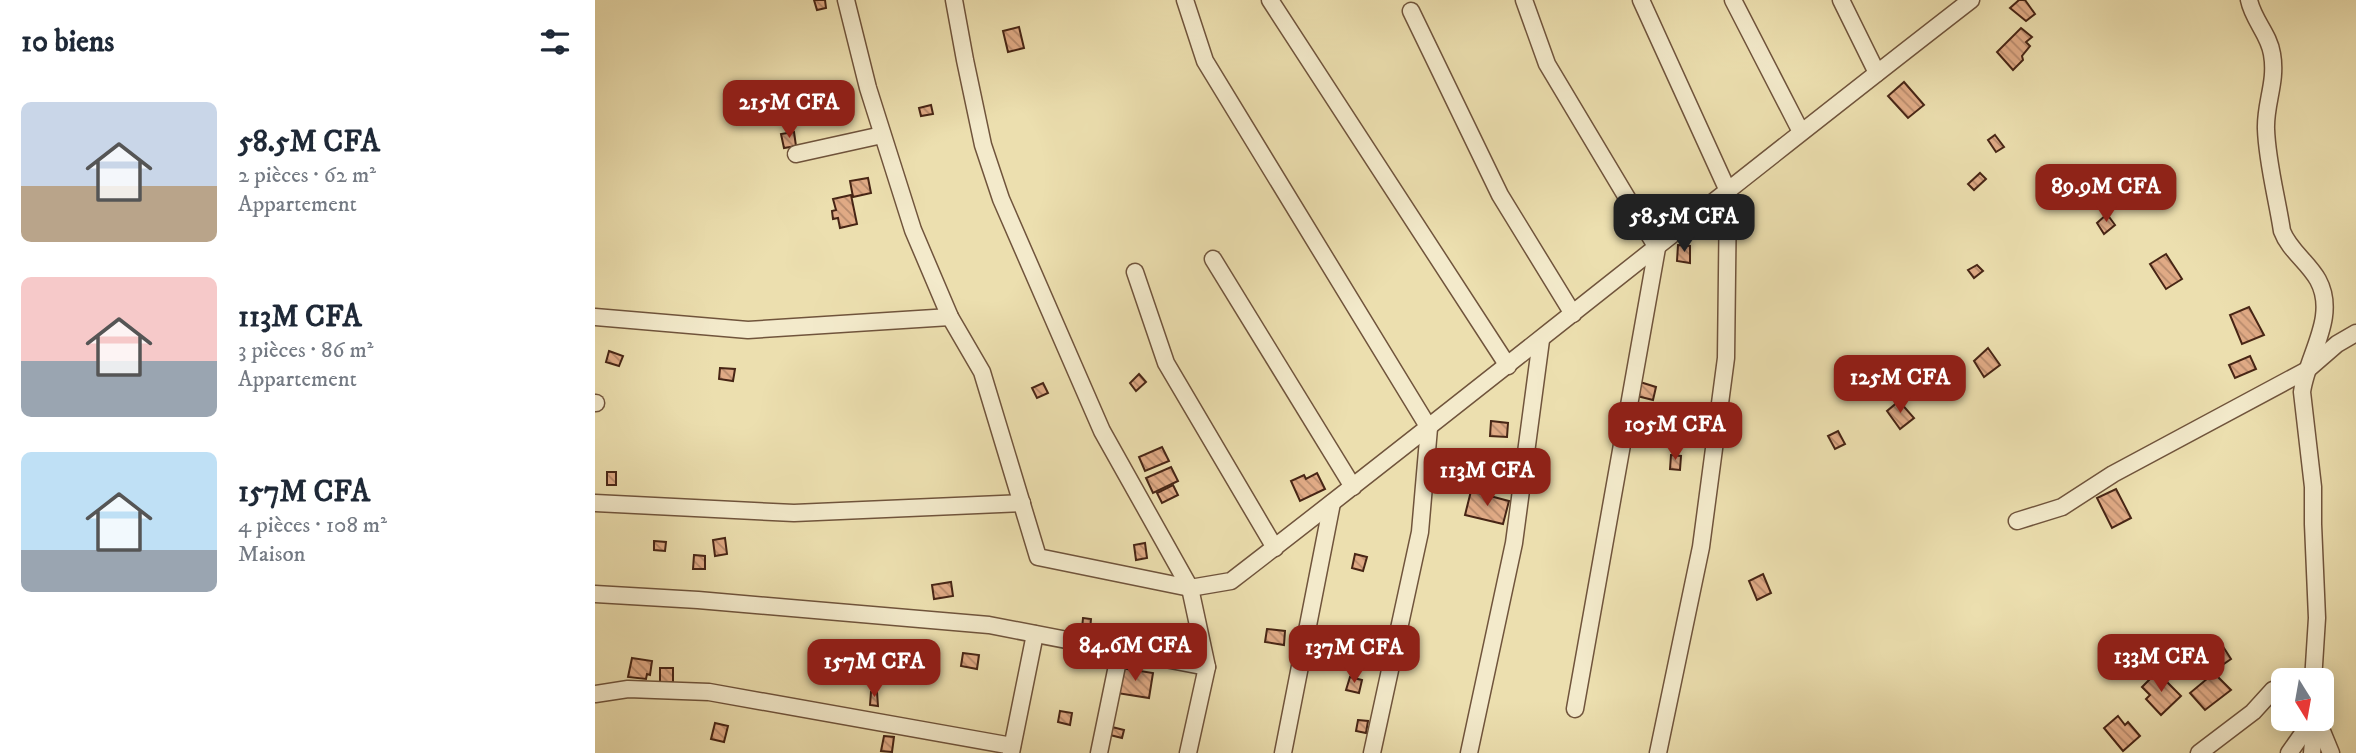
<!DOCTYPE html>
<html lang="fr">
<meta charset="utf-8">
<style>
:root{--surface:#fff;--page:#f2f2f3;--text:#1f2937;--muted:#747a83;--accent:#8f2418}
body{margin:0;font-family:"IM FELL DW Pica",serif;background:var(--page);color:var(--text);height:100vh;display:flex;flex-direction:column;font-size:26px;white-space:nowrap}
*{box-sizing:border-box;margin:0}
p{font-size:23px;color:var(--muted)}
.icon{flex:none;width:38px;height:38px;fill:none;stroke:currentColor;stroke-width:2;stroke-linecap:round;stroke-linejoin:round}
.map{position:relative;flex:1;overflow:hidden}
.sheet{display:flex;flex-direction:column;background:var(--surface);width:595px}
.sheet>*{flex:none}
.needle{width:46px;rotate:169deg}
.fabs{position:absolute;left:1676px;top:668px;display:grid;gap:14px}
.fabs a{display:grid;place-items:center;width:63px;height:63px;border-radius:10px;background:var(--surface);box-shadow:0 4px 18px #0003;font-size:35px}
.price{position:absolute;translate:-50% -60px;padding:0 16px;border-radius:14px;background:var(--accent);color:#fff;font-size:23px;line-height:46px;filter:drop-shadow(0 2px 4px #0008)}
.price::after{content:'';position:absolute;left:50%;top:42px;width:21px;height:16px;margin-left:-10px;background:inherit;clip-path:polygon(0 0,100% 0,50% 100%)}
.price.active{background:#222;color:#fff}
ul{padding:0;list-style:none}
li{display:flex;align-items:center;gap:21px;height:175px;padding:0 21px}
li span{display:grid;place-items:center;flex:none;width:196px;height:140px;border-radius:10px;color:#555}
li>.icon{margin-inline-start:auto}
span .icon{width:84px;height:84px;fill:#fffc;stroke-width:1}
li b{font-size:30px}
h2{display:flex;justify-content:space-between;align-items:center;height:84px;padding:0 21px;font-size:30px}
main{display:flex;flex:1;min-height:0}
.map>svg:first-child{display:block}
.building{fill:url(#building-back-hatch);stroke:#472515;stroke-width:2}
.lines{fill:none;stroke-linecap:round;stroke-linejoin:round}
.minor-casing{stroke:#70543c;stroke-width:19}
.minor{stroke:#f3eacb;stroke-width:16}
</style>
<main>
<section class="sheet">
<h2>10 biens<svg class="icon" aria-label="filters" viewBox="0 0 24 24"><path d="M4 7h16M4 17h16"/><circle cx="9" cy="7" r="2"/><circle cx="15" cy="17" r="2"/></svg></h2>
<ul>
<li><span style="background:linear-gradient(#c9d6e8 60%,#b9a48a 0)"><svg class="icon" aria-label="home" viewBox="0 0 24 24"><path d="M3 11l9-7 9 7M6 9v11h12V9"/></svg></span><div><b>58.5M CFA</b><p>2 pièces · 62 m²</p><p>Appartement</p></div></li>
<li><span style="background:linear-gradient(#f6c9c9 60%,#9aa5b1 0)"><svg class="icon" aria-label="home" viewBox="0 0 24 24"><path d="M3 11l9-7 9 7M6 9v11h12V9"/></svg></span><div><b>113M CFA</b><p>3 pièces · 86 m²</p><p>Appartement</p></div></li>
<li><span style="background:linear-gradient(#bfe0f5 70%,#9aa5b1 0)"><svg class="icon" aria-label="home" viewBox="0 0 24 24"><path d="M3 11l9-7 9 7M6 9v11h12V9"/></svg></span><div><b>157M CFA</b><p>4 pièces · 108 m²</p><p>Maison</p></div></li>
</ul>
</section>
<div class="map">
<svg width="1761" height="753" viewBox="0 0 1761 753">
<defs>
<pattern id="building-back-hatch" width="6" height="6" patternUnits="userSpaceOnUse" patternTransform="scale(1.75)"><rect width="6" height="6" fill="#e0aa85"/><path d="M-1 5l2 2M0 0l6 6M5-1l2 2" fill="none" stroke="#b78a6c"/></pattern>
</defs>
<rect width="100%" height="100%" fill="#ecdfaf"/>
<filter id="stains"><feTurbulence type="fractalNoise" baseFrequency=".00286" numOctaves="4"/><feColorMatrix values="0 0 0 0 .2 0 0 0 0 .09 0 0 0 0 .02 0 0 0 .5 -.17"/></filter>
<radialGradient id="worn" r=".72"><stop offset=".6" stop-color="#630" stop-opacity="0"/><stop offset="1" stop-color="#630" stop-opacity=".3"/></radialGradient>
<g class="building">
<polygon points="219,0 230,0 231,8 222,10"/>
<polygon points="1424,0 1430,0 1440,14 1431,21 1415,8"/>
<polygon points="424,27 429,48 413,52 408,31"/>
<polygon points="1426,28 1437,37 1431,42 1435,46 1427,56 1428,60 1418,70 1402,52"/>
<polygon points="1309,82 1329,105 1313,118 1293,96"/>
<polygon points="336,105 338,114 326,116 324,108"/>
<polygon points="199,132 201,146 189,148 186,134"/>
<polygon points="1400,135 1409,147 1401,152 1393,140"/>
<polygon points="1385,173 1391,179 1379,190 1373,184"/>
<polygon points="273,178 276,193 258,197 255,181"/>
<polygon points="256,195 262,224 245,228 243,218 238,219 237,211 241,210 238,199"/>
<polygon points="1512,214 1520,225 1509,234 1502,223"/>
<polygon points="1083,245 1095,246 1095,263 1082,261"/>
<polygon points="1571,254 1587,279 1571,289 1555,264"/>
<polygon points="1382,265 1388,271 1379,278 1373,270"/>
<polygon points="1654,307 1669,335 1647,344 1635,315"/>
<polygon points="1393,348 1405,365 1389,377 1379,361"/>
<polygon points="14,351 28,356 24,366 11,362"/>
<polygon points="1655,356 1661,369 1640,378 1634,365"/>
<polygon points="125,368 140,369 138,381 124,379"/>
<polygon points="544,374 551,382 541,391 535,383"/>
<polygon points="1045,382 1061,387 1058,400 1042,396"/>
<polygon points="448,383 453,393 442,398 437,388"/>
<polygon points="1304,401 1319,418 1305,429 1292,411"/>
<polygon points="896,421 913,423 912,437 895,436"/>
<polygon points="1040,421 1052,421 1051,433 1039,432"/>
<polygon points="1243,431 1250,444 1240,449 1233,436"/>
<polygon points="567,447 574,461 550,471 544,457"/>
<polygon points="1076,455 1086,456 1085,470 1075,469"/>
<polygon points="576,467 583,481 558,493 551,478"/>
<rect x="12" y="472" width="9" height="13"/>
<polygon points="722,473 730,489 705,501 696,481 709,475 711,479"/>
<polygon points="578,485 583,495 567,503 562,493"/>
<polygon points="1521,489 1536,518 1517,528 1502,498"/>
<polygon points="876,491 914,501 908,524 870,515"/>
<polygon points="130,538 132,554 120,556 118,540"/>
<polygon points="59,541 71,542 70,551 59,550"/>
<polygon points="550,543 552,558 541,560 539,545"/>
<polygon points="760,554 772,557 768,571 757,568"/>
<polygon points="99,555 110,556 110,569 98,569"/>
<polygon points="1168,574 1176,593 1162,600 1154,581"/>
<polygon points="356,582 358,596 339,599 337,585"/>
<polygon points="488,618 496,619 495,630 487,629"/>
<polygon points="568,625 584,628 583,631 586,632 580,651 564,648"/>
<polygon points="672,629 690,631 689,645 670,642"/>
<polygon points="775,642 788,644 787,654 773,652"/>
<polygon points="1627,645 1636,659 1620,670 1610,656"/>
<polygon points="310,653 321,655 319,666 308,664"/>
<polygon points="368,653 384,655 382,669 366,666"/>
<polygon points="330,655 341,657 339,668 328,666"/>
<polygon points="37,658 57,661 55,675 52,674 51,679 33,677"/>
<rect x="65" y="668" width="13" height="14"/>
<polygon points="526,668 558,673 554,698 522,693"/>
<polygon points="1562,672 1586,696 1566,715 1551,699 1555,695 1547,687"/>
<polygon points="1619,673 1636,690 1610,710 1595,693"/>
<polygon points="755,677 767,680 764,693 751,690"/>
<polygon points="276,692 282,692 283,706 275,705"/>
<polygon points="465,711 477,713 475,725 463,722"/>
<polygon points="1523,716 1530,725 1533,722 1545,736 1528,751 1509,728"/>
<polygon points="763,720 773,721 771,733 761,731"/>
<polygon points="120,723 133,726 129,742 116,739"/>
<polygon points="517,727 529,730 527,738 515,735"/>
<polygon points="289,736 299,737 297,752 286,751"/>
</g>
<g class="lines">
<g class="minor-casing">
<g id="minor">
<path d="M 251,0 L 273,88 L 318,230 L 355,317 L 387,372 L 443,557 L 595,588 L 636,581 C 884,390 1128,192 1376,0"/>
<polyline points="359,0 370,60 388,145 406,199 507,431 595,588 612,667 593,753"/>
<polyline points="590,0 610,61 834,428 825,532 777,753"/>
<polyline points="675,0 913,366"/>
<polyline points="929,0 952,64 1062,248 980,709"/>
<polyline points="1046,0 1133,191 1131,358 1106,547 1063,753"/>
<polyline points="1138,0 1206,132"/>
<polyline points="1246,0 1282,73"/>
<path d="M 1654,0 C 1658,20 1674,34 1677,54 C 1682,82 1670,103 1671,129 C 1672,162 1682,198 1687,231 C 1694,250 1713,262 1723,280 C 1743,317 1712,355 1707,392 L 1718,487 L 1718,524 L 1722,618 L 1718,681"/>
<polyline points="816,11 905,195 978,314"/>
<polyline points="201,154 287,135"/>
<polyline points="618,259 758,487"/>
<polyline points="540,272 571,363 680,548"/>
<polyline points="0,317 153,330 355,317"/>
<polyline points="0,403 1,403"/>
<polyline points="0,503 199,513 427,503"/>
<polyline points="1422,521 1467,507 1518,474 1712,370 1742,344 1761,333"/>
<polyline points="0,594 103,600 394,625 612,667"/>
<polyline points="0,694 33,689 114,692 417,746"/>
<polyline points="1722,719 1736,753"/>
<polyline points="416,753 440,634"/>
<polyline points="504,753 525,651"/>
<polyline points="688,753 737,503"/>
<polyline points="874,753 919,543 946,340"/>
<polyline points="1604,753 1658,712 1678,690 1689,687"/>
<polyline points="1694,753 1718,719"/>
<polyline points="1717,753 1720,721"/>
</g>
</g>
<use href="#minor" class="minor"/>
</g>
<rect width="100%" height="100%" filter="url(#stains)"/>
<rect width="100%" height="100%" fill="url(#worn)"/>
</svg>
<div class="fabs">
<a><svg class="needle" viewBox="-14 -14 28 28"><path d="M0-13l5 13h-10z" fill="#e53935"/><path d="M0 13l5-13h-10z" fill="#747a83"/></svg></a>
</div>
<b class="price" style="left:194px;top:140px">215M CFA</b>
<b class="price" style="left:1511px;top:224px">89.9M CFA</b>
<b class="price active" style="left:1089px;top:254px">58.5M CFA</b>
<b class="price" style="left:1305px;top:415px">125M CFA</b>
<b class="price" style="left:1080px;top:462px">105M CFA</b>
<b class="price" style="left:892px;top:508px">113M CFA</b>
<b class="price" style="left:540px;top:683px">84.6M CFA</b>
<b class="price" style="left:759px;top:685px">137M CFA</b>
<b class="price" style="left:1566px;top:694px">133M CFA</b>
<b class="price" style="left:279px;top:699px">157M CFA</b>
</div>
</main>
